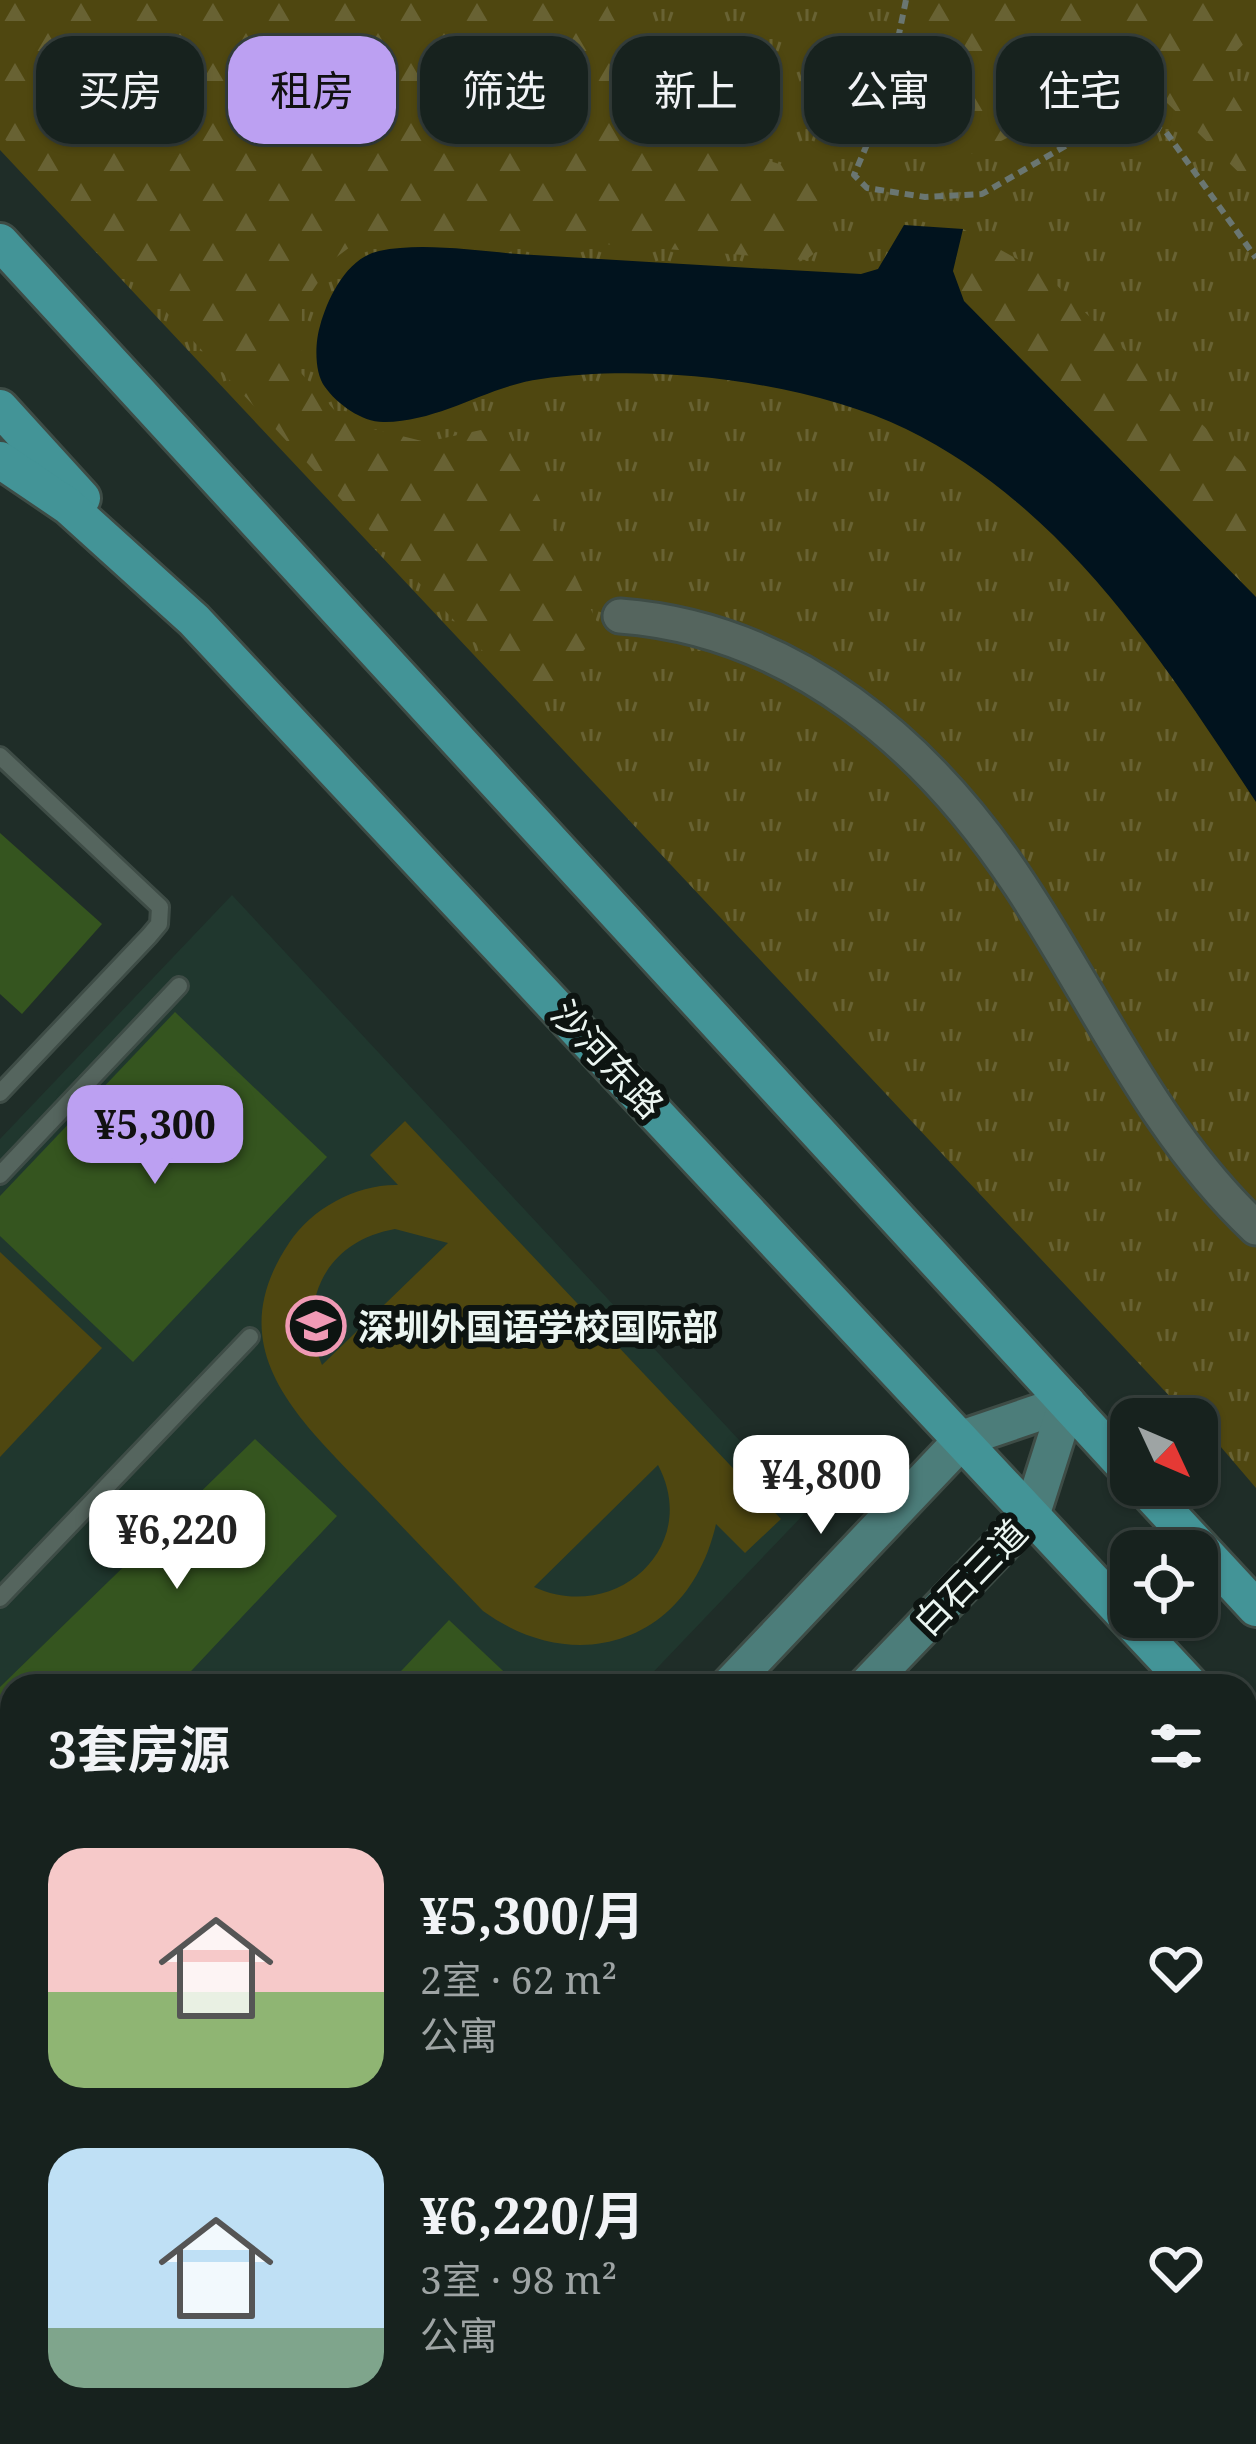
<!DOCTYPE html>
<html lang="zh">
<meta charset="utf-8">
<style>
:root{--surface:#17221e;--page:#242f2b;--text:#f1f3f6;--muted:#9ea4a4;--line:#363f3c;--accent:#bca0f2}
body{margin:0;font-family:"Noto Serif","Noto Sans SC",serif;background:var(--page);color:var(--text);height:100vh;display:flex;flex-direction:column;font-size:45px;white-space:nowrap}
*{box-sizing:border-box;margin:0}
p{font-size:39px;color:var(--muted)}
.icon{flex:none;width:66px;height:66px;fill:none;stroke:currentColor;stroke-width:2;stroke-linecap:round;stroke-linejoin:round}
.map{position:relative;flex:1;overflow:hidden}
.details{position:absolute;left:0px;top:1674px;width:1257px;height:771px;display:flex;flex-direction:column;background:var(--surface);border-radius:36px 36px 0 0;box-shadow:0 3px 9px #0004,0 0 0 3px var(--line)}
.details>*{flex:none}
.top-card{position:absolute;left:36px;top:36px;width:1185px;height:108px;display:flex;gap:24px}
.needle{width:78px;rotate:134deg}
.tools{position:absolute;left:1110px;top:1398px;display:grid;gap:24px}
.tools a{display:grid;place-items:center;width:108px;height:108px;border-radius:24px;background:var(--surface);box-shadow:0 3px 9px #0004,0 0 0 3px var(--line);font-size:60px}
.price{position:absolute;translate:-50% -102px;padding:0 27px;border-radius:24px;background:#fff;color:#222;font-size:39px;line-height:78px;filter:drop-shadow(0 3px 6px #0008)}
.price::after{content:'';position:absolute;left:50%;top:72px;width:36px;height:27px;margin-left:-18px;background:inherit;clip-path:polygon(0 0,100% 0,50% 100%)}
.price.current{background:var(--accent);color:#111}
ul{padding:0;list-style:none}
li{display:flex;align-items:center;gap:36px;height:300px;padding:0 48px}
li span{display:grid;place-items:center;flex:none;width:336px;height:240px;border-radius:36px;color:#555}
li>.icon{margin-inline-start:auto}
span .icon{width:144px;height:144px;fill:#fffc;stroke-width:1}
li b{font-size:51px}
h2{display:flex;justify-content:space-between;align-items:center;height:144px;padding:0 48px;font-size:51px}
.chip{padding:0 42px;border-radius:36px;background:var(--surface);box-shadow:0 3px 9px #0004,0 0 0 3px var(--line);font-size:42px;line-height:108px}
.chip.current{background:var(--accent);color:#111}
.map>svg:first-child{display:block}
.built{fill:#20372e}
.grass{fill:url(#grass-tufts)}
.forest{fill:url(#forest-firs)}
.park{fill:#4f4710;fill-rule:evenodd}
.water{fill:#01131e}
.building{fill:#35551f}
.lines{fill:none;stroke-linecap:round;stroke-linejoin:round}
.lane-casing{stroke:#3e4c46;stroke-width:22}
.street-casing{stroke:#3e4c46;stroke-width:39}
.secondary-casing{stroke:#3e4c46;stroke-width:42}
.primary-casing{stroke:#3e4c46;stroke-width:42}
.path{stroke:#6a7671;stroke-width:6;stroke-dasharray:9 6;stroke-linecap:butt}
.lane{stroke:#55655e;stroke-width:16}
.street{stroke:#55655e;stroke-width:33}
.secondary{stroke:#4c7d7a;stroke-width:36}
.primary{stroke:#439497;stroke-width:36}
.labels{text-anchor:middle;dominant-baseline:central;stroke-width:12;stroke-linejoin:round;paint-order:stroke}
.street-label{font-size:36px;fill:#ebf5f1;stroke:#0d1411}
.poi-label{font-size:36px;font-weight:bold;fill:#ebf5f1;stroke:#0d1411;text-anchor:start}
</style>
<div class="map">
<svg width="1256" height="2444" viewBox="0 0 1256 2444">
<defs>
<pattern id="grass-tufts" width="24" height="20" patternUnits="userSpaceOnUse" patternTransform="scale(3)"><rect width="24" height="20" fill="#4f4710"/><path d="M3 7l-1-3M5 7V3M7 7l1-3M15 17l-1-3M17 17v-4M19 17l1-3" fill="none" stroke="#686233"/></pattern>
<pattern id="forest-firs" width="22" height="20" patternUnits="userSpaceOnUse" patternTransform="scale(3)"><rect width="22" height="20" fill="#4f4710"/><path d="M5 1l3.5 6h-7zM16 11l3.5 6h-7z" fill="#686233"/></pattern>
</defs>
<rect width="100%" height="100%" fill="#1f2d28"/>
<g class="built">
<polygon points="232,895 806,1512 640,1686 12,1686 12,1881 0,1869 0,1139"/>
<polygon points="0,1978 12,1990 12,2340 0,2353"/>
</g>
<polygon class="grass" points="0,0 1256,0 1256,1488 1197,1419 1191,1419 0,150"/>
<g class="forest">
<path d="M 0,0 L 605,0 C 616,36 691,120 724,143 C 749,160 788,161 811,180 C 820,188 827,201 833,211 L 827,243 L 806,260 L 462,233 L 362,238 L 334,259 L 302,306 L 301,373 L 345,422 L 426,442 L 490,428 L 508,432 L 601,631 L 534,706 L 0,134 Z"/>
<path d="M 927,0 L 1256,0 L 1256,31 L 1232,56 L 1226,84 L 1256,134 L 1256,189 L 1136,73 C 1074,77 953,209 902,138 L 919,90 Z"/>
<polygon points="963,229 1046,275 1256,476 1256,597 964,301 953,272"/>
</g>
<g class="park">
<path d="M 405,1121 L 781,1519 L 745,1553 L 716,1524 C 690,1640 579,1680 483,1611 C 445,1571 407,1532 369,1492 C 299,1419 218,1349 289,1243 C 312,1208 357,1184 398,1185 L 370,1155 ZM 395,1229 L 448,1243 L 322,1365 C 296,1302 326,1241 395,1229 ZM 658,1465 C 702,1548 614,1624 534,1587 Z"/>
<polygon points="0,1252 102,1348 0,1457"/>
</g>
<path class="water" d="M 904,225 L 963,229 L 953,271 L 964,301 L 1256,597 L 1256,802 C 1162,660 1065,507 906,429 C 806,381 651,363 541,379 C 487,386 442,421 385,422 C 363,423 337,404 325,387 C 314,373 315,342 320,326 C 328,297 347,258 379,251 C 427,241 486,253 534,255 C 643,262 752,268 861,274 L 878,269 Z"/>
<g class="building">
<polygon points="0,833 102,924 22,1014 0,994"/>
<polygon points="175,1012 327,1157 133,1362 0,1236 0,1196"/>
<polygon points="255,1439 337,1516 177,1686 12,1686 12,1853 0,1842 0,1687"/>
<polygon points="449,1620 519,1686 387,1686"/>
<polygon points="0,2092 12,2104 12,2254 0,2267"/>
<polygon points="1245,2187 1256,2188 1256,2340 1245,2339"/>
<polygon points="424,2433 489,2433 499,2444 426,2444 419,2438"/>
</g>
<g class="lines">
<g class="lane-casing">
<g id="lane">
<polyline points="0,756 160,907 159,924 149,936 0,1093"/>
<polyline points="0,1175 179,986"/>
<polyline points="0,1598 250,1337"/>
</g>
</g>
<g class="street-casing">
<g id="street">
<path d="M 620,616 C 793,629 927,744 1020,885 C 1097,1001 1153,1131 1256,1228"/>
<polyline points="0,1915 12,1927"/>
</g>
</g>
<g class="secondary-casing">
<g id="secondary">
<polyline points="729,1686 964,1438 1067,1403"/>
<polyline points="866,1686 1032,1513 1067,1403"/>
<polyline points="7,2444 18,2433"/>
<polyline points="143,2444 153,2433"/>
</g>
</g>
<g class="primary-casing">
<g id="primary">
<polyline points="0,242 1131,1473"/>
<polyline points="0,408 82,498"/>
<polyline points="0,460 68,506 194,620 1191,1686"/>
<polyline points="1142,1485 1256,1608"/>
<polyline points="1245,1745 1256,1757"/>
</g>
</g>
<polyline class="path" points="906,0 885,102 854,175 867,188 925,197 982,194 1107,122 1138,118 1166,132 1256,258"/>
<use href="#lane" class="lane"/>
<use href="#street" class="street"/>
<use href="#secondary" class="secondary"/>
<use href="#primary" class="primary"/>
</g>
<defs>
<g id="school-ring" transform="scale(3)"><circle r="9.5" fill="#0d1411" stroke="#f09ab5" stroke-width="1.5"/><path d="M0-5L7-2L0 1L-7-2ZM-4 1L0 2.5L4 1V4Q0 6-4 4Z" fill="#f09ab5"/></g>
</defs>
<g fill-rule="evenodd">
<use href="#school-ring" x="316" y="1326"/>
</g>
<g class="labels">
<g class="street-label">
<text transform="translate(608 1059) rotate(47)">沙河东路</text>
<text transform="translate(970 1577) rotate(-46)">白石三道</text>
</g>
<g class="poi-label">
<text x="358" y="1326">深圳外国语学校国际部</text>
</g>
</g>
</svg>
<div class="tools">
<a><svg class="needle" viewBox="-14 -14 28 28"><path d="M0-13l5 13h-10z" fill="#e53935"/><path d="M0 13l5-13h-10z" fill="#9ea4a4"/></svg></a>
<a><svg class="icon" aria-label="locate" viewBox="0 0 24 24"><circle cx="12" cy="12" r="6"/><path d="M12 2v4M12 18v4M2 12h4M18 12h4"/></svg></a>
</div>
<b class="price current" style="left:155px;top:1187px">¥5,300</b>
<b class="price" style="left:821px;top:1537px">¥4,800</b>
<b class="price" style="left:177px;top:1592px">¥6,220</b>
<div class="top-card">
<a class="chip">买房</a>
<a class="chip current">租房</a>
<a class="chip">筛选</a>
<a class="chip">新上</a>
<a class="chip">公寓</a>
<a class="chip">住宅</a>
</div>
<section class="details">
<h2>3套房源<svg class="icon" aria-label="filters" viewBox="0 0 24 24"><path d="M4 7h16M4 17h16"/><circle cx="9" cy="7" r="2"/><circle cx="15" cy="17" r="2"/></svg></h2>
<ul>
<li><span style="background:linear-gradient(#f6c9c9 60%,#8fb573 0)"><svg class="icon" aria-label="home" viewBox="0 0 24 24"><path d="M3 11l9-7 9 7M6 9v11h12V9"/></svg></span><div><b>¥5,300/月</b><p>2室 · 62 m²</p><p>公寓</p></div><svg class="icon" aria-label="heart" viewBox="0 0 24 24"><path d="M12 20l-8-8c-3-5 5-10 8-4 3-6 11-1 8 4z"/></svg></li>
<li><span style="background:linear-gradient(#bfe0f5 75%,#7fa58c 0)"><svg class="icon" aria-label="home" viewBox="0 0 24 24"><path d="M3 11l9-7 9 7M6 9v11h12V9"/></svg></span><div><b>¥6,220/月</b><p>3室 · 98 m²</p><p>公寓</p></div><svg class="icon" aria-label="heart" viewBox="0 0 24 24"><path d="M12 20l-8-8c-3-5 5-10 8-4 3-6 11-1 8 4z"/></svg></li>
</ul>
</section>
</div>
